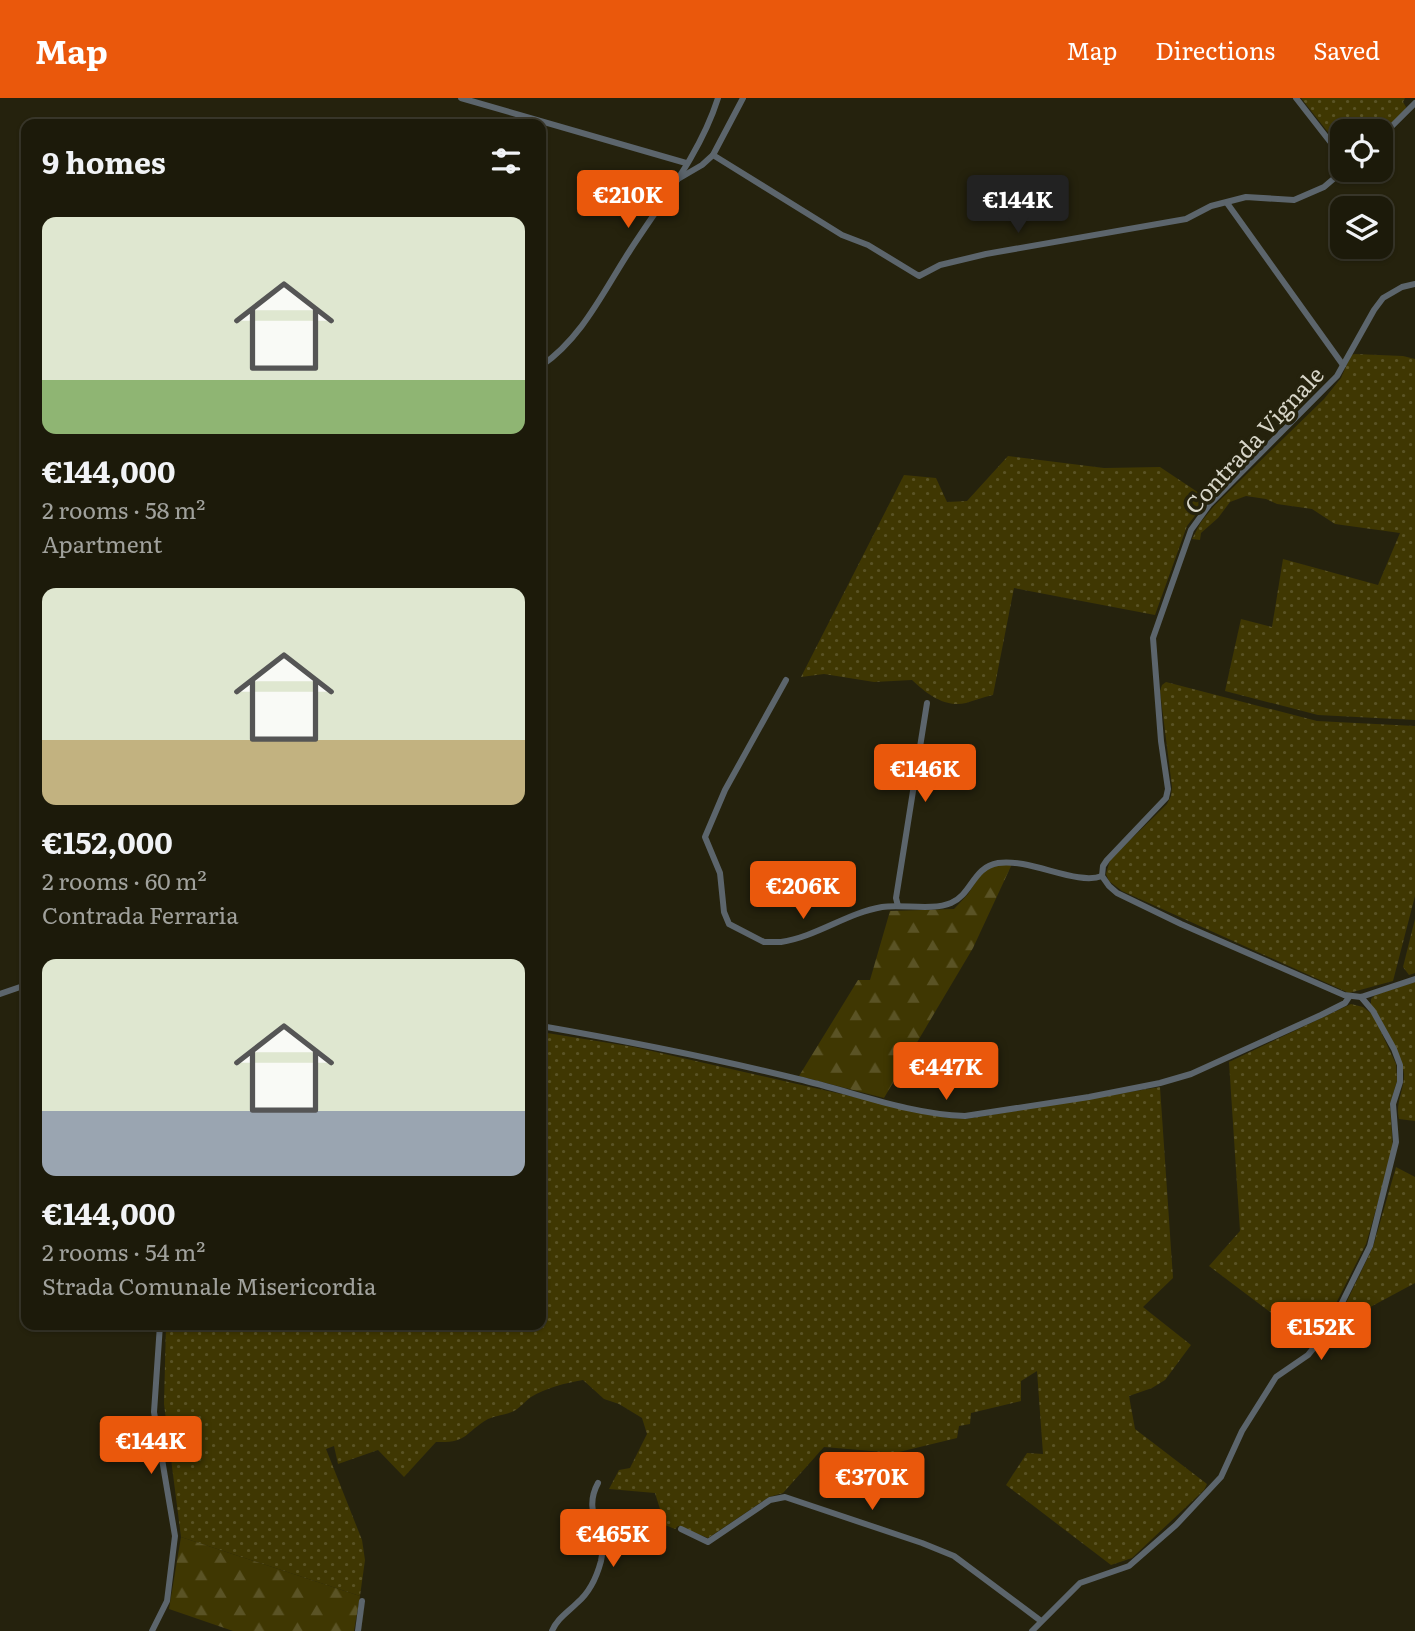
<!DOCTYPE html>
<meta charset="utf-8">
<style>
:root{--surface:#1c1a0a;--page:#292718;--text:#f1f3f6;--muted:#a0a19c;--line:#3a382b;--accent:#ea580c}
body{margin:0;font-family:Literata,serif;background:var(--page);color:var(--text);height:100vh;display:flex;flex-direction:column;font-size:26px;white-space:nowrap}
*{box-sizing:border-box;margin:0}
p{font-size:23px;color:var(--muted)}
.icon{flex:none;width:38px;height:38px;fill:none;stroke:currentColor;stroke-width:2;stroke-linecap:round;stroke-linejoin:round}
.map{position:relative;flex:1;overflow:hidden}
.drawer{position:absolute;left:21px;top:21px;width:525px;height:1211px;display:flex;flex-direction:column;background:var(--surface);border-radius:14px;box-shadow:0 2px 5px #0004,0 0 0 2px var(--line)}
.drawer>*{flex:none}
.tools{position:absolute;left:1330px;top:21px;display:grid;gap:14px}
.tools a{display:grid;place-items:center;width:63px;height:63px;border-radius:14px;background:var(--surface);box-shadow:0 2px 5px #0004,0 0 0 2px var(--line);font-size:35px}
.price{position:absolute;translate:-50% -60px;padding:0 16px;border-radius:7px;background:var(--accent);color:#fff;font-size:23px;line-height:46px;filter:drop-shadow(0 2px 4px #0008)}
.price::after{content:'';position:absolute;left:50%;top:42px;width:21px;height:16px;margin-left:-10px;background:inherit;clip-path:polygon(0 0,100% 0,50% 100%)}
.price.selected{background:#222;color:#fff}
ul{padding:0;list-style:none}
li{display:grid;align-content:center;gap:14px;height:371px;padding:0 21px}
li span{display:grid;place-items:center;height:217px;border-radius:14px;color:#555}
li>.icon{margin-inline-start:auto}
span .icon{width:126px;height:126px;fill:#fffc;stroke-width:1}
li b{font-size:30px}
h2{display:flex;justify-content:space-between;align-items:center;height:84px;padding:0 21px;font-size:30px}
header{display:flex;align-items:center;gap:42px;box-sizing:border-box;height:98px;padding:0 35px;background:var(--accent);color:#fff}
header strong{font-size:33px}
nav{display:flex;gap:38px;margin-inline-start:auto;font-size:24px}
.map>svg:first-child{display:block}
.grass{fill:url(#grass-dots)}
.forest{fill:url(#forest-firs)}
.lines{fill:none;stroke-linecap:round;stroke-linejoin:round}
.street{stroke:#5c656c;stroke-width:6}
.labels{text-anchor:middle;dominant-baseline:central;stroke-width:7;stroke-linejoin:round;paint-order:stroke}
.street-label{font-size:23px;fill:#d7d5c8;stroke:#25220d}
</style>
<header>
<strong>Map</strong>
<nav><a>Map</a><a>Directions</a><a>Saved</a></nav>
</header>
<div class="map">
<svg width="1415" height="1533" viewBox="0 0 1415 1533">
<defs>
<pattern id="grass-dots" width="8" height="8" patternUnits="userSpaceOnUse" patternTransform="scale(1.75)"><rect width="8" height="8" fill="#3f3702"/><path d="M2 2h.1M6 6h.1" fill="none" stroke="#5a5325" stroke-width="1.8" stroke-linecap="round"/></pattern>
<pattern id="forest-firs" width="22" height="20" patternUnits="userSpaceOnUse" patternTransform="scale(1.75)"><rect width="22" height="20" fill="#3f3702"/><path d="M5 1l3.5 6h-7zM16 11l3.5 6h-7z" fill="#5a5325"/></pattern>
</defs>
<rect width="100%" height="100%" fill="#25220d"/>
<g class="grass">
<polygon points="1301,0 1405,0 1403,4 1406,9 1405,13 1381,34 1342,33 1342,52"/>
<polygon points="1355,256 1403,258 1415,261 1415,622 1318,617 1225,593 1241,521 1272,529 1283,461 1378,487 1400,435 1335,426 1312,411 1277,406 1266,401 1246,398 1230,404 1218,420 1201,435 1200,442 1192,441 1201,424 1214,408 1324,301 1341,280 1351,257"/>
<path d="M 1008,358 L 1104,370 L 1160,369 L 1208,401 L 1187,428 L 1155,517 L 1014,490 L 993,597 C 983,599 976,602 966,605 C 945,610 927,596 912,582 L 874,584 L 824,576 L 801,579 L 904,377 L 936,380 L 947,404 L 967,403 Z"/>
<polygon points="1166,584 1317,623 1415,628 1415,798 1393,883 1349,895 1122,793 1109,783 1106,776 1110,762 1167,706 1171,698 1172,689 1160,593 1162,587"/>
<polygon points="1415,821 1415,875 1409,877 1403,869"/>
<path d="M 1415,884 L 1415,1023 L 1399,1021 C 1395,1005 1404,993 1404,977 C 1404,959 1380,924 1371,907 L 1371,901 L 1375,897 Z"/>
<polygon points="1351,906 1363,909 1373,917 1396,966 1397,983 1390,1006 1393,1052 1366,1146 1322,1233 1311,1245 1209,1168 1240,1133 1229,964"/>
<path d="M 541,934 L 634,949 L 947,1020 L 966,1021 L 1160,989 L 1173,1180 L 1143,1209 L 1191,1247 L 1165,1282 L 1152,1290 L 1129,1298 L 1135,1331 L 1207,1386 L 1204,1392 L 1132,1460 L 1111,1467 L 1006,1387 L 1027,1355 L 1043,1356 L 1037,1273 L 1021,1283 L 1021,1303 L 971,1315 L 970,1326 L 959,1328 L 957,1340 L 895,1355 L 824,1349 L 783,1395 L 769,1399 L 708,1440 L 678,1428 L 675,1431 L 665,1427 L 655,1395 L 609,1391 L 619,1372 L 630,1370 L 647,1336 L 642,1320 L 619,1306 L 604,1301 L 583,1282 C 565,1285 546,1290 531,1299 C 525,1303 520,1310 514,1313 C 506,1317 497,1317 488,1321 C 463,1336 468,1345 436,1344 L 404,1379 L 378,1352 L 338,1366 L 334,1348 L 326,1351 L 362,1442 L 365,1462 L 360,1498 L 181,1439 L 164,1306 L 166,1227 L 541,1227 Z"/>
<polygon points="1396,1069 1415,1079 1415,1185 1335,1228 1373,1149"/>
</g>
<g class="forest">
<polygon points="1012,766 973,850 884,1000 799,978 858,882 870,882 890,813 954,811 968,796 983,773 999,767"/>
<polygon points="181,1439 360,1498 354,1533 233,1533 169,1511"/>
</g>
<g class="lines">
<g class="street">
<polyline points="461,0 686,65"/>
<polyline points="1296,0 1342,59"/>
<polyline points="1381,39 1415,5"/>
<polyline points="713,57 842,137 868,147 919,178 940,167 986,156 1186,121 1211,108 1246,99 1294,102 1324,89 1344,72"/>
<polyline points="678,81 702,67 713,57 743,0"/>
<polyline points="1227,105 1343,267"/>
<polyline points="1415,186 1402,189 1383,200 1374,212 1337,278 1209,407 1191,432 1153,540 1161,643 1168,691 1166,700 1107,762 1103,768 1102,778 1109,788 1117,795 1181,826 1344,897 1361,899 1415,881"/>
<path d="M 541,268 C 582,240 603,194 629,154 C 661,104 700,57 718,0"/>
<path d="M 786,582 L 725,692 L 705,739 L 720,775 L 724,814 L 729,826 L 764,844 L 781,844 C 816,839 847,815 882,809 C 902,806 932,813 951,805 C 972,796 973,769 998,765 C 1030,760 1077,788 1102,778"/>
<polyline points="898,808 896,800 927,605"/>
<polyline points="0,896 26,887"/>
<path d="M 541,928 C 627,943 713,960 798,981 C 854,994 908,1016 965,1018 L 1089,999 L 1160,985 L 1191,976 L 1321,917 L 1345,905 L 1349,899"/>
<polyline points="681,1431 708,1444 770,1402 785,1399 922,1445 954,1458 1041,1523"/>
<polyline points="152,1533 167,1503 175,1438 154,1314 160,1227"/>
<polyline points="358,1533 362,1503"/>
<path d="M 552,1533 C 557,1521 567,1515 577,1505 C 589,1495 597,1478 601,1463 C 608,1432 581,1416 598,1385"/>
<polyline points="1032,1533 1080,1485 1129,1468 1176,1427 1221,1379 1242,1333 1276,1279 1308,1257 1329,1231 1370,1148 1396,1044 1393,1006 1400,984 1400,967 1394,951 1373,913 1361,899"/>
</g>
</g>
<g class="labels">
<g class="street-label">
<text transform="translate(1253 341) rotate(-47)">Contrada Vignale</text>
</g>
</g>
</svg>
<div class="tools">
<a><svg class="icon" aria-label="locate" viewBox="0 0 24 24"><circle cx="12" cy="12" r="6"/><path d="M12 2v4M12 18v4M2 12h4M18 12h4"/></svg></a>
<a><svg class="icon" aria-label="layers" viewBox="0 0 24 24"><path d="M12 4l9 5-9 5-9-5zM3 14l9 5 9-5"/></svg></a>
</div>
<b class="price" style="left:628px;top:132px">€210K</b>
<b class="price selected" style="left:1018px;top:137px">€144K</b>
<b class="price" style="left:925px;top:706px">€146K</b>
<b class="price" style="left:803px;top:823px">€206K</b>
<b class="price" style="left:946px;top:1004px">€447K</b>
<b class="price" style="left:1321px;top:1264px">€152K</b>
<b class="price" style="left:151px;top:1378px">€144K</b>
<b class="price" style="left:872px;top:1414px">€370K</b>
<b class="price" style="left:613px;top:1471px">€465K</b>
<section class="drawer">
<h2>9 homes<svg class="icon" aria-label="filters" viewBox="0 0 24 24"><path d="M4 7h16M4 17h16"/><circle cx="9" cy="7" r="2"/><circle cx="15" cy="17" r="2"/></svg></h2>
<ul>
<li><span style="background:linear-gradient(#dfe7d0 75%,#8fb573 0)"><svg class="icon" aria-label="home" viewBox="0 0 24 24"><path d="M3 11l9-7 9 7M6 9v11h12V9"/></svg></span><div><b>€144,000</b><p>2 rooms · 58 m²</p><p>Apartment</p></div></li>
<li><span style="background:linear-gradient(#dfe7d0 70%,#c2b280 0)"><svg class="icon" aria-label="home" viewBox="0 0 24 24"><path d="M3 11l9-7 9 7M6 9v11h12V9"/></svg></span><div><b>€152,000</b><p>2 rooms · 60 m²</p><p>Contrada Ferraria</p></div></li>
<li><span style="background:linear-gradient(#dfe7d0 70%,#9aa5b1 0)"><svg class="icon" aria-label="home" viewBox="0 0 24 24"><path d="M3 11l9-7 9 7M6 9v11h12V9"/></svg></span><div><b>€144,000</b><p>2 rooms · 54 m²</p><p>Strada Comunale Misericordia</p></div></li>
</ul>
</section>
</div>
